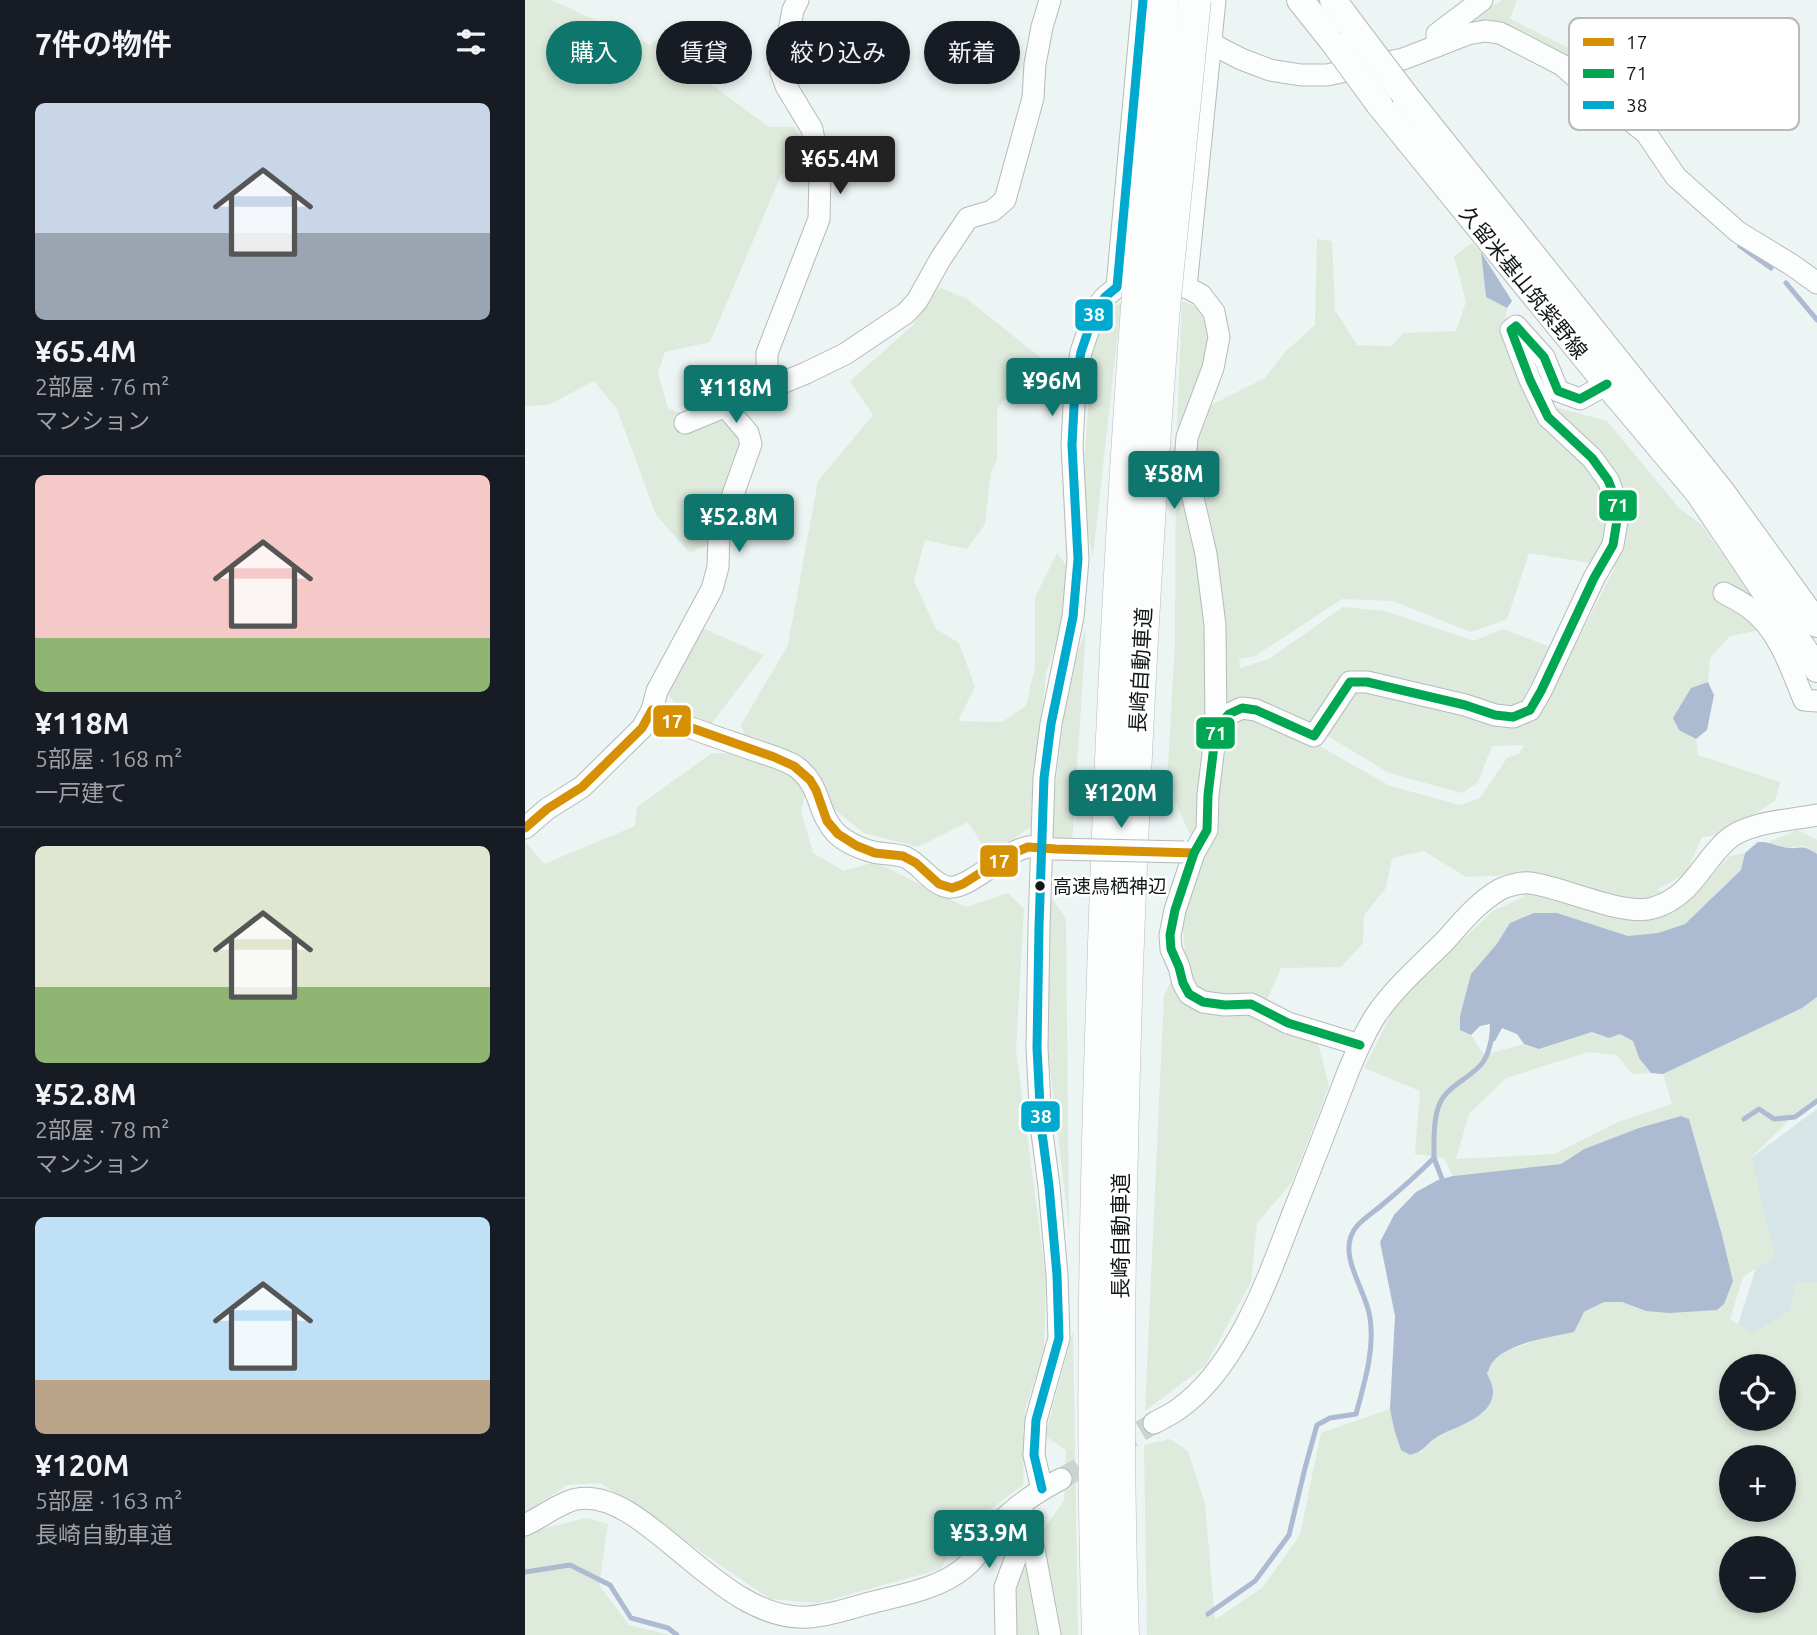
<!DOCTYPE html>
<html lang="ja">
<meta charset="utf-8">
<style>
:root{--surface:#171b24;--page:#20242c;--text:#f1f3f6;--muted:#9ea1a6;--line:#363941;--accent:#0f766e}
body{margin:0;font-family:Ubuntu,"Noto Sans JP",sans-serif;background:var(--page);color:var(--text);height:100vh;display:flex;flex-direction:column;font-size:26px;white-space:nowrap}
*{box-sizing:border-box;margin:0}
p{font-size:23px;color:var(--muted)}
.icon{flex:none;width:38px;height:38px;fill:none;stroke:currentColor;stroke-width:2;stroke-linecap:round;stroke-linejoin:round}
.map{position:relative;flex:1;overflow:hidden}
.details{display:flex;flex-direction:column;background:var(--surface);width:525px}
.details>*{flex:none}
.guide{position:absolute;left:21px;top:21px;width:665px;height:63px;display:flex;gap:14px}
.fabs{position:absolute;left:1194px;top:1354px;display:grid;gap:14px}
.fabs a{display:grid;place-items:center;width:77px;height:77px;border-radius:50%;background:var(--surface);box-shadow:0 4px 10px #0003;font-size:35px}
.price{position:absolute;translate:-50% -60px;padding:0 16px;border-radius:7px;background:var(--accent);color:#fff;font-size:23px;line-height:46px;filter:drop-shadow(0 2px 4px #0008)}
.price::after{content:'';position:absolute;left:50%;top:42px;width:21px;height:16px;margin-left:-10px;background:inherit;clip-path:polygon(0 0,100% 0,50% 100%)}
.price.on{background:#222;color:#fff}
ul{padding:0;list-style:none}
li{display:grid;align-content:center;gap:14px;height:371px;padding:0 35px}
li+li{border-top:2px solid var(--line)}
li span{display:grid;place-items:center;height:217px;border-radius:10px;color:#555}
li>.icon{margin-inline-start:auto}
span .icon{width:126px;height:126px;fill:#fffc;stroke-width:1}
li b{font-size:30px}
h2{display:flex;justify-content:space-between;align-items:center;height:84px;padding:0 35px;font-size:30px}
.chip{padding:0 24px;border-radius:32px;background:var(--surface);box-shadow:0 4px 10px #0003;font-size:24px;line-height:63px}
.chip.on{background:var(--accent);color:#fff}
main{display:flex;flex:1;min-height:0}
.map>svg:first-child{display:block}
.built{fill:#d6e5e6}
.green{fill:#deeadc;fill-rule:evenodd}
.water{fill:#acbbd1}
.lines{fill:none;stroke-linecap:round;stroke-linejoin:round}
.stream{stroke:#acbbd1;stroke-width:5}
.minor-tunnel{stroke:#cbd3d3;stroke-width:21;stroke-dasharray:21 10;stroke-linecap:butt}
.minor-casing{stroke:#b5bbbb;stroke-width:23}
.major-casing{stroke:#b5bbbb;stroke-width:28}
.highway-casing{stroke:#b5bbbb;stroke-width:33}
.minor{stroke:#fcfdfd;stroke-width:21}
.major{stroke:#fcfdfd;stroke-width:26}
.highway{stroke:#fcfdfd;stroke-width:32}
.minor-bridge-casing{stroke:#b5bbbb;stroke-width:23;stroke-linecap:butt}
.major-bridge-casing{stroke:#b5bbbb;stroke-width:28;stroke-linecap:butt}
.highway-bridge-casing{stroke:#b5bbbb;stroke-width:33;stroke-linecap:butt}
.minor-bridge{stroke:#fcfdfd;stroke-width:21}
.major-bridge{stroke:#fcfdfd;stroke-width:26}
.highway-bridge{stroke:#fcfdfd;stroke-width:32}
.bus-1-casing{stroke:#fff;stroke-width:14}
.bus-2-casing{stroke:#fff;stroke-width:14}
.bus-3-casing{stroke:#fff;stroke-width:14}
.bus-1{stroke:#d59103;stroke-width:9}
.bus-2{stroke:#00a651;stroke-width:9}
.bus-3{stroke:#00a9ce;stroke-width:9}
.bus-dot{fill:#121717;stroke:#fff;stroke-width:2.5}
.labels{text-anchor:middle;dominant-baseline:central;stroke-width:5;stroke-linejoin:round;paint-order:stroke}
.bus-label{font-size:19px;fill:#121717;stroke:#fff;text-anchor:start}
.street-label{font-size:21px;fill:#121717;stroke:#fff}
.key{fill:#fff;stroke:#b8b9b9;stroke-width:2}
.key-label{font-size:19px;fill:#121717}
.line-badge{stroke:#fff;stroke-width:2.5}
.badge-label{font-size:19px;text-anchor:middle;font-weight:bold;fill:#fff}
</style>
<main>
<section class="details">
<h2>7件の物件<svg class="icon" aria-label="filters" viewBox="0 0 24 24"><path d="M4 7h16M4 17h16"/><circle cx="9" cy="7" r="2"/><circle cx="15" cy="17" r="2"/></svg></h2>
<ul>
<li><span style="background:linear-gradient(#c9d6e8 60%,#9aa5b1 0)"><svg class="icon" aria-label="home" viewBox="0 0 24 24"><path d="M3 11l9-7 9 7M6 9v11h12V9"/></svg></span><div><b>¥65.4M</b><p>2部屋 · 76 m²</p><p>マンション</p></div></li>
<li><span style="background:linear-gradient(#f6c9c9 75%,#8fb573 0)"><svg class="icon" aria-label="home" viewBox="0 0 24 24"><path d="M3 11l9-7 9 7M6 9v11h12V9"/></svg></span><div><b>¥118M</b><p>5部屋 · 168 m²</p><p>一戸建て</p></div></li>
<li><span style="background:linear-gradient(#dfe7d0 65%,#8fb573 0)"><svg class="icon" aria-label="home" viewBox="0 0 24 24"><path d="M3 11l9-7 9 7M6 9v11h12V9"/></svg></span><div><b>¥52.8M</b><p>2部屋 · 78 m²</p><p>マンション</p></div></li>
<li><span style="background:linear-gradient(#bfe0f5 75%,#b9a48a 0)"><svg class="icon" aria-label="home" viewBox="0 0 24 24"><path d="M3 11l9-7 9 7M6 9v11h12V9"/></svg></span><div><b>¥120M</b><p>5部屋 · 163 m²</p><p>長崎自動車道</p></div></li>
</ul>
</section>
<div class="map">
<svg width="1292" height="1635" viewBox="0 0 1292 1635">
<rect width="100%" height="100%" fill="#ecf4f4"/>
<polygon class="built" points="1292,1109 1292,1282 1270,1284 1266,1311 1227,1334 1213,1325 1231,1268 1250,1256 1226,1158"/>
<g class="green">
<polygon points="0,0 26,0 125,45 147,28 183,48 180,80 244,127 270,127 286,161 256,175 185,342 140,352 133,373 143,408 159,415 192,415 218,440 188,542 165,553 131,515 92,409 69,381 23,405 0,406"/>
<polygon points="978,0 992,0 985,19 1106,79 1110,84 1106,101 1036,58 973,27 918,35"/>
<path d="M 792,239 L 807,241 L 810,310 L 832,345 L 867,346 L 878,333 L 931,331 L 941,302 L 929,256 L 947,243 L 956,252 L 961,297 L 982,308 L 979,336 L 1003,400 L 1082,421 L 1154,508 L 1176,524 L 1237,612 L 1231,631 L 1205,636 L 1185,658 L 1183,682 L 1166,688 L 1154,730 L 1171,739 L 1173,755 L 1255,782 L 1250,801 L 1196,835 L 1177,837 L 1161,873 L 1133,889 L 1157,907 L 1205,856 L 1220,853 L 1216,870 L 1160,924 L 1133,933 L 1103,936 L 1032,913 L 985,923 L 971,945 L 935,1030 L 946,1035 L 959,1055 L 999,1044 L 1015,1049 L 1067,1032 L 1084,1038 L 1095,1034 L 1108,1041 L 1114,1058 L 1126,1073 L 1107,1074 L 1092,1055 L 1063,1052 L 981,1078 L 944,1114 L 931,1159 L 1029,1154 L 1093,1122 L 1147,1104 L 1138,1074 L 1277,1008 L 1292,997 L 1292,1099 L 1271,1113 L 1226,1158 L 1250,1256 L 1218,1277 L 1205,1319 L 1227,1334 L 1266,1311 L 1270,1284 L 1292,1282 L 1292,1635 L 622,1635 L 619,1445 L 645,1439 L 663,1451 L 680,1504 L 690,1620 L 738,1587 L 775,1535 L 796,1433 L 865,1409 L 869,1429 L 876,1450 L 896,1452 L 909,1439 L 959,1413 L 969,1392 L 962,1373 L 967,1363 L 979,1352 L 1009,1341 L 1079,1302 L 1097,1302 L 1121,1311 L 1208,1281 L 1197,1235 L 1164,1119 L 1156,1116 L 1114,1128 L 1058,1149 L 1036,1164 L 928,1176 L 919,1158 L 890,1154 L 895,1091 L 839,1068 L 874,999 L 968,911 L 999,897 L 986,875 L 941,877 L 899,851 L 867,858 L 861,888 L 839,915 L 838,943 L 816,967 L 756,968 L 734,1018 L 791,1036 L 804,1086 L 767,1182 L 732,1223 L 726,1282 L 680,1366 L 620,1411 L 639,995 L 660,955 L 657,916 L 674,855 L 642,783 L 650,642 L 651,451 L 657,301 L 673,307 L 685,334 L 686,405 L 740,378 L 760,352 L 790,325 ZM 1004,553 L 1090,567 L 1043,660 L 1006,718 L 973,728 L 993,708 L 1026,647 L 978,629 L 949,641 L 860,611 L 818,607 L 744,659 L 715,668 L 714,659 L 730,656 L 817,599 L 868,601 L 946,632 L 982,619 ZM 786,726 L 864,773 L 937,793 L 953,782 L 967,746 L 999,745 L 994,754 L 982,758 L 955,798 L 935,805 L 865,786 L 791,744 ZM 1206,1367 L 1258,1367 L 1258,1419 L 1206,1419 ZM 1206,1458 L 1258,1458 L 1258,1510 L 1206,1510 ZM 1206,1549 L 1258,1549 L 1258,1601 L 1206,1601 Z"/>
<polygon points="414,287 442,299 516,358 472,409 472,460 466,472 460,524 442,549 400,540 389,581 411,629 434,643 450,687 433,721 477,722 501,706 510,667 510,597 532,553 541,565 539,619 521,673 507,826 464,855 443,822 393,847 339,833 310,810 286,773 276,811 288,853 319,871 350,862 441,907 483,893 499,909 491,1050 521,1279 519,1351 500,1410 498,1485 434,1532 416,1569 293,1603 245,1599 76,1483 42,1485 0,1513 0,841 19,864 110,826 112,807 187,753 226,755 216,725 263,645 293,481 348,415 325,381 387,326"/>
<polygon points="596,304 568,556 556,507 567,352 581,308"/>
<polygon points="177,628 239,655 186,724 153,709 141,690"/>
<polygon points="561,629 547,842 524,837 544,676"/>
<polygon points="1272,830 1292,840 1292,854 1279,846 1261,848 1244,842"/>
<polygon points="525,896 541,919 544,1229 523,1051"/>
<polygon points="548,1331 553,1635 492,1635 489,1585 516,1533 539,1501 541,1450 520,1436"/>
<polygon points="62,1518 83,1524 74,1585 104,1625 144,1635 0,1635 0,1533"/>
</g>
<g class="water">
<polygon points="956,252 987,301 982,308 961,297"/>
<polygon points="1183,682 1189,695 1182,730 1171,739 1154,730 1148,718 1166,688"/>
<path d="M 1233,842 C 1247,841 1252,847 1263,848 C 1279,849 1276,844 1292,854 L 1292,997 L 1277,1008 L 1138,1074 L 1126,1073 L 1114,1058 L 1108,1041 L 1095,1034 L 1084,1038 L 1067,1032 L 1014,1049 L 999,1044 L 992,1034 L 977,1028 L 970,1041 L 964,1042 L 965,1024 L 955,1026 L 946,1035 L 935,1030 L 935,1016 L 946,974 L 971,945 L 985,923 L 1009,913 L 1032,913 L 1103,936 L 1133,933 L 1160,924 L 1216,870 L 1220,853 Z"/>
<path d="M 1156,1116 L 1164,1119 L 1197,1235 L 1208,1281 L 1199,1304 L 1192,1310 L 1144,1313 L 1121,1311 L 1097,1302 L 1079,1302 L 1059,1312 L 1049,1332 C 1026,1337 981,1343 967,1363 C 966,1364 963,1372 962,1373 C 965,1380 969,1388 968,1394 C 965,1419 930,1426 912,1437 C 899,1445 902,1450 885,1455 L 876,1450 L 869,1429 L 865,1409 L 870,1316 L 855,1242 L 869,1215 L 891,1192 L 913,1180 L 928,1176 L 1036,1164 L 1059,1149 L 1114,1128 Z"/>
</g>
<g class="lines">
<g class="stream">
<polyline points="1215,246 1246,268"/>
<polyline points="1261,283 1292,320"/>
<polyline points="1219,1119 1234,1109 1249,1119 1270,1117 1292,1101"/>
<polyline points="909,1158 919,1184"/>
<polyline points="0,1572 45,1565 85,1585 106,1618 143,1628 152,1635"/>
<path d="M 683,1614 L 730,1581 L 764,1535 L 780,1468 L 792,1425 L 805,1418 L 831,1414 C 839,1384 850,1350 845,1318 C 842,1290 809,1253 832,1226 C 839,1218 849,1212 857,1205 C 875,1190 893,1174 909,1158 C 909,1141 908,1118 915,1103 C 923,1085 949,1076 958,1062 C 964,1054 965,1045 967,1036"/>
</g>
<polyline class="minor-tunnel" points="536,1479 629,1423"/>
<g class="minor-casing">
<g id="minor">
<polyline points="656,28 716,59 745,70 776,75 802,75 878,59 943,34 960,31 975,33 1037,65 1065,90 1121,133 1151,177 1213,232 1267,265 1292,283"/>
<polyline points="912,46 912,34 957,0"/>
<polyline points="647,287 661,287 690,0"/>
<polyline points="661,287 676,295 689,312 694,337 688,368 662,437 660,463 681,554 690,625 691,729"/>
<polyline points="246,387 242,370 242,353 294,219 295,172 287,129 261,86 256,72 268,10 273,0"/>
<polyline points="160,423 281,373 320,354 381,313 392,301 416,258 443,218 467,211 480,200 508,98 510,64 517,27 525,0"/>
<path d="M 1199,593 C 1208,598 1219,603 1227,610 C 1255,632 1266,669 1279,700 L 1292,701"/>
<polyline points="127,710 132,691 187,589 193,567 194,534 226,444 223,433 200,406"/>
<path d="M 0,828 L 22,809 L 57,787 L 117,728 L 127,710 C 158,727 192,737 226,749 C 240,754 257,758 270,766 C 297,785 291,812 311,833 C 321,843 340,851 354,853 C 362,854 372,854 380,857 C 396,864 406,884 423,887 C 444,890 479,851 503,847 C 510,846 521,849 529,849"/>
<polyline points="835,1045 763,1023 726,1004 700,1005 678,1002 664,994 658,983 654,967 646,949 645,935 650,910 669,853 682,830 683,795 691,729 704,714 717,708 731,710 789,736 825,682 842,682 940,705 970,715 988,717 1005,710 1016,691 1069,578 1088,545 1094,508 1083,480 1067,458 1023,417 1005,380 986,330 991,326 1019,357 1033,391 1055,399 1082,384"/>
<path d="M 629,1423 C 636,1419 645,1415 652,1410 C 712,1369 743,1278 768,1213 C 787,1166 805,1119 823,1072 C 831,1053 839,1033 851,1015 C 870,987 896,965 920,941 C 936,923 952,903 974,890 C 981,886 996,882 1005,883 C 1038,887 1099,917 1128,908 C 1166,897 1175,865 1201,841 C 1220,822 1266,820 1292,815"/>
<polyline points="517,1489 509,1455 511,1420 534,1338 532,1275 524,1186 516,1125 512,1048 514,927 519,778 526,724 548,617 553,559 547,445 550,387 556,352 571,308 580,297 592,287 618,0"/>
<polyline points="495,1505 507,1539 525,1635"/>
<path d="M 0,1525 C 15,1518 36,1502 52,1499 C 120,1486 194,1623 283,1617 C 304,1616 325,1608 345,1603 C 376,1595 414,1589 439,1568 C 454,1557 460,1539 472,1526 C 489,1507 513,1491 536,1479"/>
<polyline points="481,1635 480,1587 495,1546 495,1521"/>
</g>
</g>
<g class="major-casing">
<g id="major">
<polyline points="775,0 810,44"/>
<polyline points="808,0 826,24"/>
<polyline points="879,94 1196,491 1292,624"/>
<polyline points="854,104 1082,384 1173,492 1292,669"/>
</g>
</g>
<g class="highway-casing">
<g id="highway">
<path d="M 573,1635 C 566,1426 570,1216 577,1007 C 584,774 595,540 612,307"/>
<path d="M 598,1635 C 590,1413 595,1190 602,967 C 610,747 622,527 639,307"/>
</g>
</g>
<use href="#minor" class="minor"/>
<use href="#major" class="major"/>
<use href="#highway" class="highway"/>
<g class="minor-bridge-casing">
<polyline id="minor-bridge" points="531,849 659,852"/>
</g>
<g class="major-bridge-casing">
<g id="major-bridge">
<polyline points="826,24 879,94"/>
<polyline points="810,44 854,104"/>
</g>
</g>
<g class="highway-bridge-casing">
<g id="highway-bridge">
<polyline points="612,307 638,0"/>
<polyline points="639,307 670,0"/>
</g>
</g>
<use href="#minor-bridge" class="minor-bridge"/>
<use href="#major-bridge" class="major-bridge"/>
<use href="#highway-bridge" class="highway-bridge"/>
<g class="bus-1-casing">
<polyline id="bus-1" points="0,828 22,809 57,787 117,728 127,710 147,721 249,757 269,766 285,780 291,790 302,821 313,834 332,846 350,853 378,856 391,863 414,884 427,888 438,884 480,857 503,847 531,849 669,853"/>
</g>
<g class="bus-2-casing">
<polyline id="bus-2" points="835,1045 763,1023 726,1004 700,1005 678,1002 664,994 658,983 654,967 646,949 645,935 650,910 669,853 682,830 683,795 691,729 704,714 717,708 731,710 789,736 825,682 842,682 940,705 970,715 988,717 1005,710 1016,691 1069,578 1088,545 1094,508 1083,480 1067,458 1023,417 1005,380 986,330 991,326 1019,357 1033,391 1055,399 1082,384"/>
</g>
<g class="bus-3-casing">
<polyline id="bus-3" points="517,1489 509,1455 511,1420 534,1338 532,1275 524,1186 516,1125 512,1048 514,927 519,778 526,724 548,617 553,559 547,445 550,387 556,352 571,308 580,297 592,287 618,0"/>
</g>
<use href="#bus-1" class="bus-1"/>
<use href="#bus-2" class="bus-2"/>
<use href="#bus-3" class="bus-3"/>
</g>
<circle class="bus-dot" cx="515" cy="886" r="6"/>
<g class="labels">
<g class="bus-label">
<text x="528" y="886">高速鳥栖神辺</text>
</g>
<g class="street-label">
<text transform="translate(999 282) rotate(51)">久留米基山筑紫野線</text>
<text transform="translate(615 670) rotate(-87)">長崎自動車道</text>
<text transform="translate(595 1236) rotate(-90)">長崎自動車道</text>
</g>
</g>
<rect x="1044" y="18" width="230" height="112" rx="10" class="key"/>
<rect x="1058" y="38" width="31" height="8" fill="#d59103"/>
<rect x="1058" y="69" width="31" height="9" fill="#00a651"/>
<rect x="1058" y="101" width="31" height="8" fill="#00a9ce"/>
<g class="key-label">
<text x="1101" y="49">17</text>
<text x="1101" y="80">71</text>
<text x="1101" y="112">38</text>
</g>
<g class="line-badge">
<rect x="549" y="298" width="40" height="34" rx="7" fill="#00a9ce"/>
<rect x="1073" y="489" width="40" height="33" rx="7" fill="#00a651"/>
<rect x="127" y="704" width="40" height="34" rx="7" fill="#d59103"/>
<rect x="670" y="716" width="41" height="34" rx="7" fill="#00a651"/>
<rect x="454" y="844" width="40" height="34" rx="7" fill="#d59103"/>
<rect x="495" y="1100" width="41" height="33" rx="7" fill="#00a9ce"/>
</g>
<g class="badge-label">
<text x="569" y="321">38</text>
<text x="1093" y="512">71</text>
<text x="147" y="728">17</text>
<text x="691" y="740">71</text>
<text x="474" y="868">17</text>
<text x="516" y="1123">38</text>
</g>
</svg>
<div class="fabs">
<a><svg class="icon" aria-label="locate" viewBox="0 0 24 24"><circle cx="12" cy="12" r="6"/><path d="M12 2v4M12 18v4M2 12h4M18 12h4"/></svg></a>
<a>+</a>
<a>−</a>
</div>
<b class="price on" style="left:315px;top:196px">¥65.4M</b>
<b class="price" style="left:527px;top:418px">¥96M</b>
<b class="price" style="left:211px;top:425px">¥118M</b>
<b class="price" style="left:649px;top:511px">¥58M</b>
<b class="price" style="left:214px;top:554px">¥52.8M</b>
<b class="price" style="left:596px;top:830px">¥120M</b>
<b class="price" style="left:464px;top:1570px">¥53.9M</b>
<div class="guide">
<a class="chip on">購入</a>
<a class="chip">賃貸</a>
<a class="chip">絞り込み</a>
<a class="chip">新着</a>
</div>
</div>
</main>
